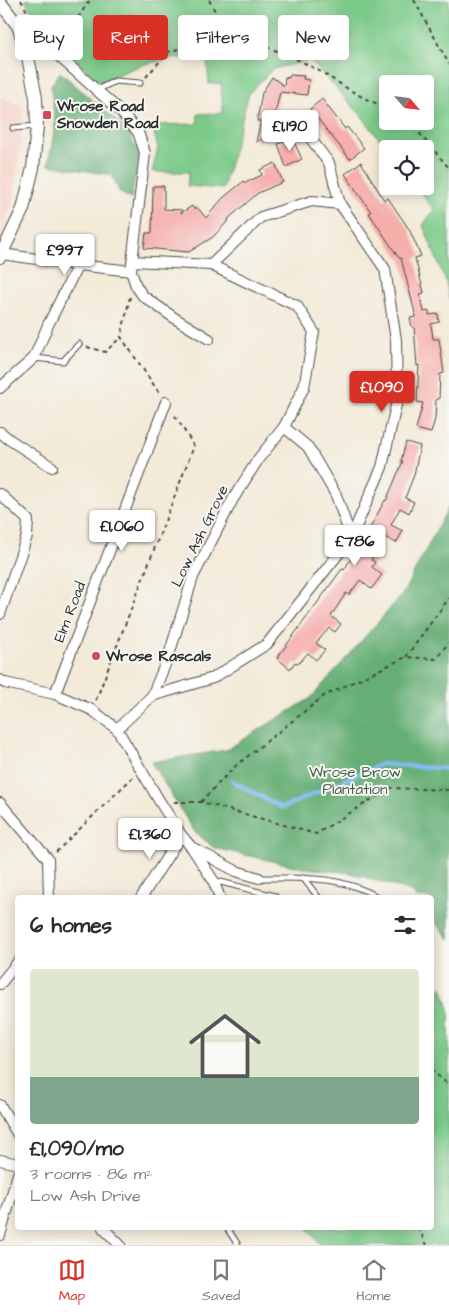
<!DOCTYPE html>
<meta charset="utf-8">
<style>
:root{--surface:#fff;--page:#f2f2f3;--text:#2b2b33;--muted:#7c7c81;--line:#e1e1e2;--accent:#d93025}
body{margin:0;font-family:"Architects Daughter",sans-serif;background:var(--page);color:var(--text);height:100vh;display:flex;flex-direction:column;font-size:19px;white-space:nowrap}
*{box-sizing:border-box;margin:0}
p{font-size:16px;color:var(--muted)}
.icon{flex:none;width:28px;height:28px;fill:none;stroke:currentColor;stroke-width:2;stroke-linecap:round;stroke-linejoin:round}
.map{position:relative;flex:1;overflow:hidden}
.side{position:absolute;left:15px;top:895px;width:419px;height:335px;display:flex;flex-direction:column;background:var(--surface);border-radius:5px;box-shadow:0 2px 12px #0003}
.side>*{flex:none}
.banner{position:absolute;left:15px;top:15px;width:420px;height:45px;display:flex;gap:10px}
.needle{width:32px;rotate:118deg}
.buttons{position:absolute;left:379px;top:75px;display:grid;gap:10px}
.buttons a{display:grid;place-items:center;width:55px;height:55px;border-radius:5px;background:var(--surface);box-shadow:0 2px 12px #0003;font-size:25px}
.price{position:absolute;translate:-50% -42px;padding:0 11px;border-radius:5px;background:#fff;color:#222;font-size:16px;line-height:32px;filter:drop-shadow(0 1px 2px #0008)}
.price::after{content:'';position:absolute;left:50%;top:30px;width:15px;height:11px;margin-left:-8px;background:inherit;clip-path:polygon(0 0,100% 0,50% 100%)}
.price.on{background:var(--accent);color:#fff}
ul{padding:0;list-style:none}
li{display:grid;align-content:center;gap:10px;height:265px;padding:0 15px}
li+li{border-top:1px solid var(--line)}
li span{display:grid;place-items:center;height:155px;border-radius:5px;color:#555}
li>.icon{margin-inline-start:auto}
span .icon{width:90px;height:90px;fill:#fffc;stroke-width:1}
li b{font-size:21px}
h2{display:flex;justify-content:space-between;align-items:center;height:60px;padding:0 15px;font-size:21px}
.pill{padding:0 18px;border-radius:5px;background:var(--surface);box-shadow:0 2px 12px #0003;font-size:18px;line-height:45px}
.pill.on{background:var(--accent);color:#fff}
.tab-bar{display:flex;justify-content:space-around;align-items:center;height:70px;border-top:1px solid var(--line);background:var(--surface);font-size:14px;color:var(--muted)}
.tab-bar a{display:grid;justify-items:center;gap:2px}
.tab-bar .on{color:var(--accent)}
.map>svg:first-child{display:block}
.built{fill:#f7d1c7}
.green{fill:#7cca89;stroke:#547a5a;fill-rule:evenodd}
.forest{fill:#65ae75;stroke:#486c50}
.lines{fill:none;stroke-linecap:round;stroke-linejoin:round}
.stream{stroke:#84bcf4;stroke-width:4}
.building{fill:#f6aeab}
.service-casing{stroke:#494845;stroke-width:7}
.minor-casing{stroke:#494845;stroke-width:12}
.tertiary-casing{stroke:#494845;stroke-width:14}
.path{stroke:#494845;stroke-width:2;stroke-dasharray:4 4;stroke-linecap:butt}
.service{stroke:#fff;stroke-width:5}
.minor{stroke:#fff;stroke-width:10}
.tertiary{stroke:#fff;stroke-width:12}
.poi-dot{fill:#d1495b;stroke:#f6f6f2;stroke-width:2}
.labels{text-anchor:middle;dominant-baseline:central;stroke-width:4;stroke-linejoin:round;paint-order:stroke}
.poi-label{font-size:15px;font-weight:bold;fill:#2b2b2b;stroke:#f6f6f2;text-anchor:start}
.street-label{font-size:15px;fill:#2b2b2b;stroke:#f6f6f2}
.park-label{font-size:15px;fill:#435b47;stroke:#f6f6f2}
</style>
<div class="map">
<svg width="449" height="1245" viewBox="0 0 449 1245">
<rect width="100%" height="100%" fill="#f6f6f2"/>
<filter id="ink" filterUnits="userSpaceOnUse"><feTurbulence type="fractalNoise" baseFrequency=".02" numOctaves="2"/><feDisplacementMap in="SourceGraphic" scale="10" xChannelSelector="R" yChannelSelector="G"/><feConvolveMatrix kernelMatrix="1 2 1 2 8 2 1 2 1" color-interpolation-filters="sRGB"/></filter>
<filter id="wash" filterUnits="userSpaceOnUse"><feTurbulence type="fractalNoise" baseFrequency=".0096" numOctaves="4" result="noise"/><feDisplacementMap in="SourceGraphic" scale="20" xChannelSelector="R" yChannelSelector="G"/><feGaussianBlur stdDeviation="1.12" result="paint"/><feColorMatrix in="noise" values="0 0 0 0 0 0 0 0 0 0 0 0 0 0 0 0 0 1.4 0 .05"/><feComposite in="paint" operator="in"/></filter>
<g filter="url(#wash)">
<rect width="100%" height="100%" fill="#f3ead8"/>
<polygon class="built" points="0,97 22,106 23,126 12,204 0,237"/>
<g class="green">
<path d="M 25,0 L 449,0 L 449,300 L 446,282 L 423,225 L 434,210 L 416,186 L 425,186 L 425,149 L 387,149 L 361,115 L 310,60 L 273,69 L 249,93 L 223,189 L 187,186 L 189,172 L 152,172 L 158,148 L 152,125 L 197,124 L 198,114 L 223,113 L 221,83 L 209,84 L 207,58 L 172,58 L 141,65 L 100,82 L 44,31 ZM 388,84 L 425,84 L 425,121 L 388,121 Z"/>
<polygon points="442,987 449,1009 449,1245 321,1245 307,1228 431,1228 431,993"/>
</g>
<g class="forest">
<polygon points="60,72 128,131 139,156 131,199 120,193 112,175 48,165 55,127 51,85"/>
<polygon points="449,506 449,939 431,917 431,898 416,897 411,891 351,873 303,868 214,848 194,831 151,762 226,750 311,698 402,595"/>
</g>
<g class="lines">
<polyline class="stream" points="232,781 282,808 381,764 449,769"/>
</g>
<g id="blocks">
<g class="building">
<polygon points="290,75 304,76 303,79 309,80 307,95 280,92 270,135 256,142 261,121 257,121 262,93 272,77 284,86 285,77 289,78"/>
<polygon points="322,99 345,129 347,127 364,148 350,159 310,109"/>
<polygon points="292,138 302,159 286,167 278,144"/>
<polygon points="361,162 384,200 388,198 409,229 421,256 415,258 424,293 420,294 424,312 429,311 429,315 438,314 439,322 431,324 433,339 439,339 444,373 440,374 439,399 436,399 435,419 431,433 416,429 423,403 417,402 419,365 417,366 414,327 412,327 410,318 416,317 401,258 399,258 369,213 371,212 345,174"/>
<polygon points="275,163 283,182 258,193 228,219 229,220 213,237 189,252 144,248 146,233 152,233 153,186 164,186 164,209 182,210 181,213 192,206 194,209 197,207 206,218 223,198 244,181 245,183 262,175 260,170"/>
<polygon points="406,442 420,446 414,475 405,498 414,502 409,513 400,508 391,525 403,531 396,543 385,537 371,560 375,562 372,567 382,575 371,589 360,580 349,595 346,593 331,616 341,624 335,632 329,628 316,643 325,650 316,660 308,653 298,664 295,662 290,669 277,658 342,569 344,570 371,526 385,500 386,501 403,461 401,461"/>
</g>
</g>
</g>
<g filter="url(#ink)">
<use href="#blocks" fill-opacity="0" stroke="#494845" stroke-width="1"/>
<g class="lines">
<g class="service-casing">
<g id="service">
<polyline points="97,90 115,81 140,83"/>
<polyline points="13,128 37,126"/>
<polyline points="34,358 63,361 79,344"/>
<path d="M 259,878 C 300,878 343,875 379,898"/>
<polyline points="303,878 319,898"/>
<polyline points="213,880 275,896"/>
<polyline points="227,1228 238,1245"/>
</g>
</g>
<g class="minor-casing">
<g id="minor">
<polyline points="27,52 42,48 54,52 120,111 138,132 145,153 131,271 136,286 143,296 176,319 209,339"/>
<polyline points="296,119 329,163 340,204"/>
<polyline points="2,254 78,265 131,271"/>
<polyline points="211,265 297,306 314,332 304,387 284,427 308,447 336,495 351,538"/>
<polyline points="0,388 34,358 48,325 78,265"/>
<polyline points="0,432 10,440 52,467"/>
<polyline points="0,494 28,520 27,536 0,614"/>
<polyline points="0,680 5,683 55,694 92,710 117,729 160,802 181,835 192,848 213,880 220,898"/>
<polyline points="55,694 166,402"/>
<polyline points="152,696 169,655 193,577 233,499 259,458 284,427"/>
<polyline points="117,729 152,696 213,678 267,644 351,538 382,467 397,401 396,340 385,269 340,204 312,201 261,217 211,265 133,261"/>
<polyline points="0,803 48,859 49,898"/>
<polyline points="193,848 236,871 259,878"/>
<polyline points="141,898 181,835"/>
<polyline points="0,984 18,962"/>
<polyline points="0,1105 18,1135"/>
<polyline points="0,1160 18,1164"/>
<polyline points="103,1228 120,1245"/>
<polyline points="0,1235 18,1174"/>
</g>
</g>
<g class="tertiary-casing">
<polyline id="tertiary" points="0,2 18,26 27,52 36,98 37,126 33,168 23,209 0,257"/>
</g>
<g class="path">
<polyline points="21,0 41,38"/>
<path d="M 209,0 L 228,35 C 256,43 284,52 310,66 C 336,79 359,100 388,107"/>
<polyline points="414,0 449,64"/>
<polyline points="60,44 90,0"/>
<polyline points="146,77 168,52 228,35"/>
<polyline points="409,121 449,168"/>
<polyline points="130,297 121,337 160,394"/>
<polyline points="87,347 105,352 121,337"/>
<polyline points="406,657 449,598"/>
<polyline points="96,700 194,446 174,414"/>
<polyline points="174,802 201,802 316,834 390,788 449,790"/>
<polyline points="201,802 233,768 324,696 406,657 436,659 449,642"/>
<polyline points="56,852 133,777"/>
<polyline points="431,1070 449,1085"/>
<polyline points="418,1228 427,1245"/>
</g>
<use href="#service" class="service"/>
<use href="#minor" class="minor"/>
<use href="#tertiary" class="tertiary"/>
</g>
</g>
<g class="poi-dot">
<rect x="42" y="110" width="10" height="10" rx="2.5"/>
<circle cx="96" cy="656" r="5"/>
</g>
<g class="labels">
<g class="poi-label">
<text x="57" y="106">Wrose Road<tspan x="57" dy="17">Snowden Road</tspan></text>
<text x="106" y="656">Wrose Rascals</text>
</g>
<g class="street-label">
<text transform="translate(200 536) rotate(-64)">Low Ash Grove</text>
<text transform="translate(70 612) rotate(-69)">Elm Road</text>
</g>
<g class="park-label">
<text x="355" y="772">Wrose Brow<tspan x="355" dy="17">Plantation</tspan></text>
</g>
</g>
</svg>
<div class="buttons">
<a><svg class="needle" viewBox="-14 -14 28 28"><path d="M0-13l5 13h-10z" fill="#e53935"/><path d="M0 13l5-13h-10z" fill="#7c7c81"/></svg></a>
<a><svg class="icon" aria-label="locate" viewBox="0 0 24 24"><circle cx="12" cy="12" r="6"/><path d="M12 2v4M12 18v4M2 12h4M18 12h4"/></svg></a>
</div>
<b class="price" style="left:290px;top:152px">£1,190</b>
<b class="price" style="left:65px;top:276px">£997</b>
<b class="price on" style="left:382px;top:413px">£1,090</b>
<b class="price" style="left:122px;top:552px">£1,060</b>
<b class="price" style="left:355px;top:567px">£786</b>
<b class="price" style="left:150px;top:860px">£1,360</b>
<div class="banner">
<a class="pill">Buy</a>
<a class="pill on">Rent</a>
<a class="pill">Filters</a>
<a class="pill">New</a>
</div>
<section class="side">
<h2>6 homes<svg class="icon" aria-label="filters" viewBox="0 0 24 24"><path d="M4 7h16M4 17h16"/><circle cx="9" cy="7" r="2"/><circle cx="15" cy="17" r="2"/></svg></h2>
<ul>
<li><span style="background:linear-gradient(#dfe7d0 70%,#7fa58c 0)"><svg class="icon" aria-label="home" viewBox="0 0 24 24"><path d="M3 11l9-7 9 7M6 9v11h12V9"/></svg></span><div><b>£1,090/mo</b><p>3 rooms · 86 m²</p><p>Low Ash Drive</p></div></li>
</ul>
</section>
</div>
<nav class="tab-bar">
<a class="on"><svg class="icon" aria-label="map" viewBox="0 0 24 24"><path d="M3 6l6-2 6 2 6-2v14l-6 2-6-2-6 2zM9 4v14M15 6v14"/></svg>Map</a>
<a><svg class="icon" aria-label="saved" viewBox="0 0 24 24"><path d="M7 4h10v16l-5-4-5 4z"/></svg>Saved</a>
<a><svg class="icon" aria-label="home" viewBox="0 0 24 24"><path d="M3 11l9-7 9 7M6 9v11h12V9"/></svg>Home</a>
</nav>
